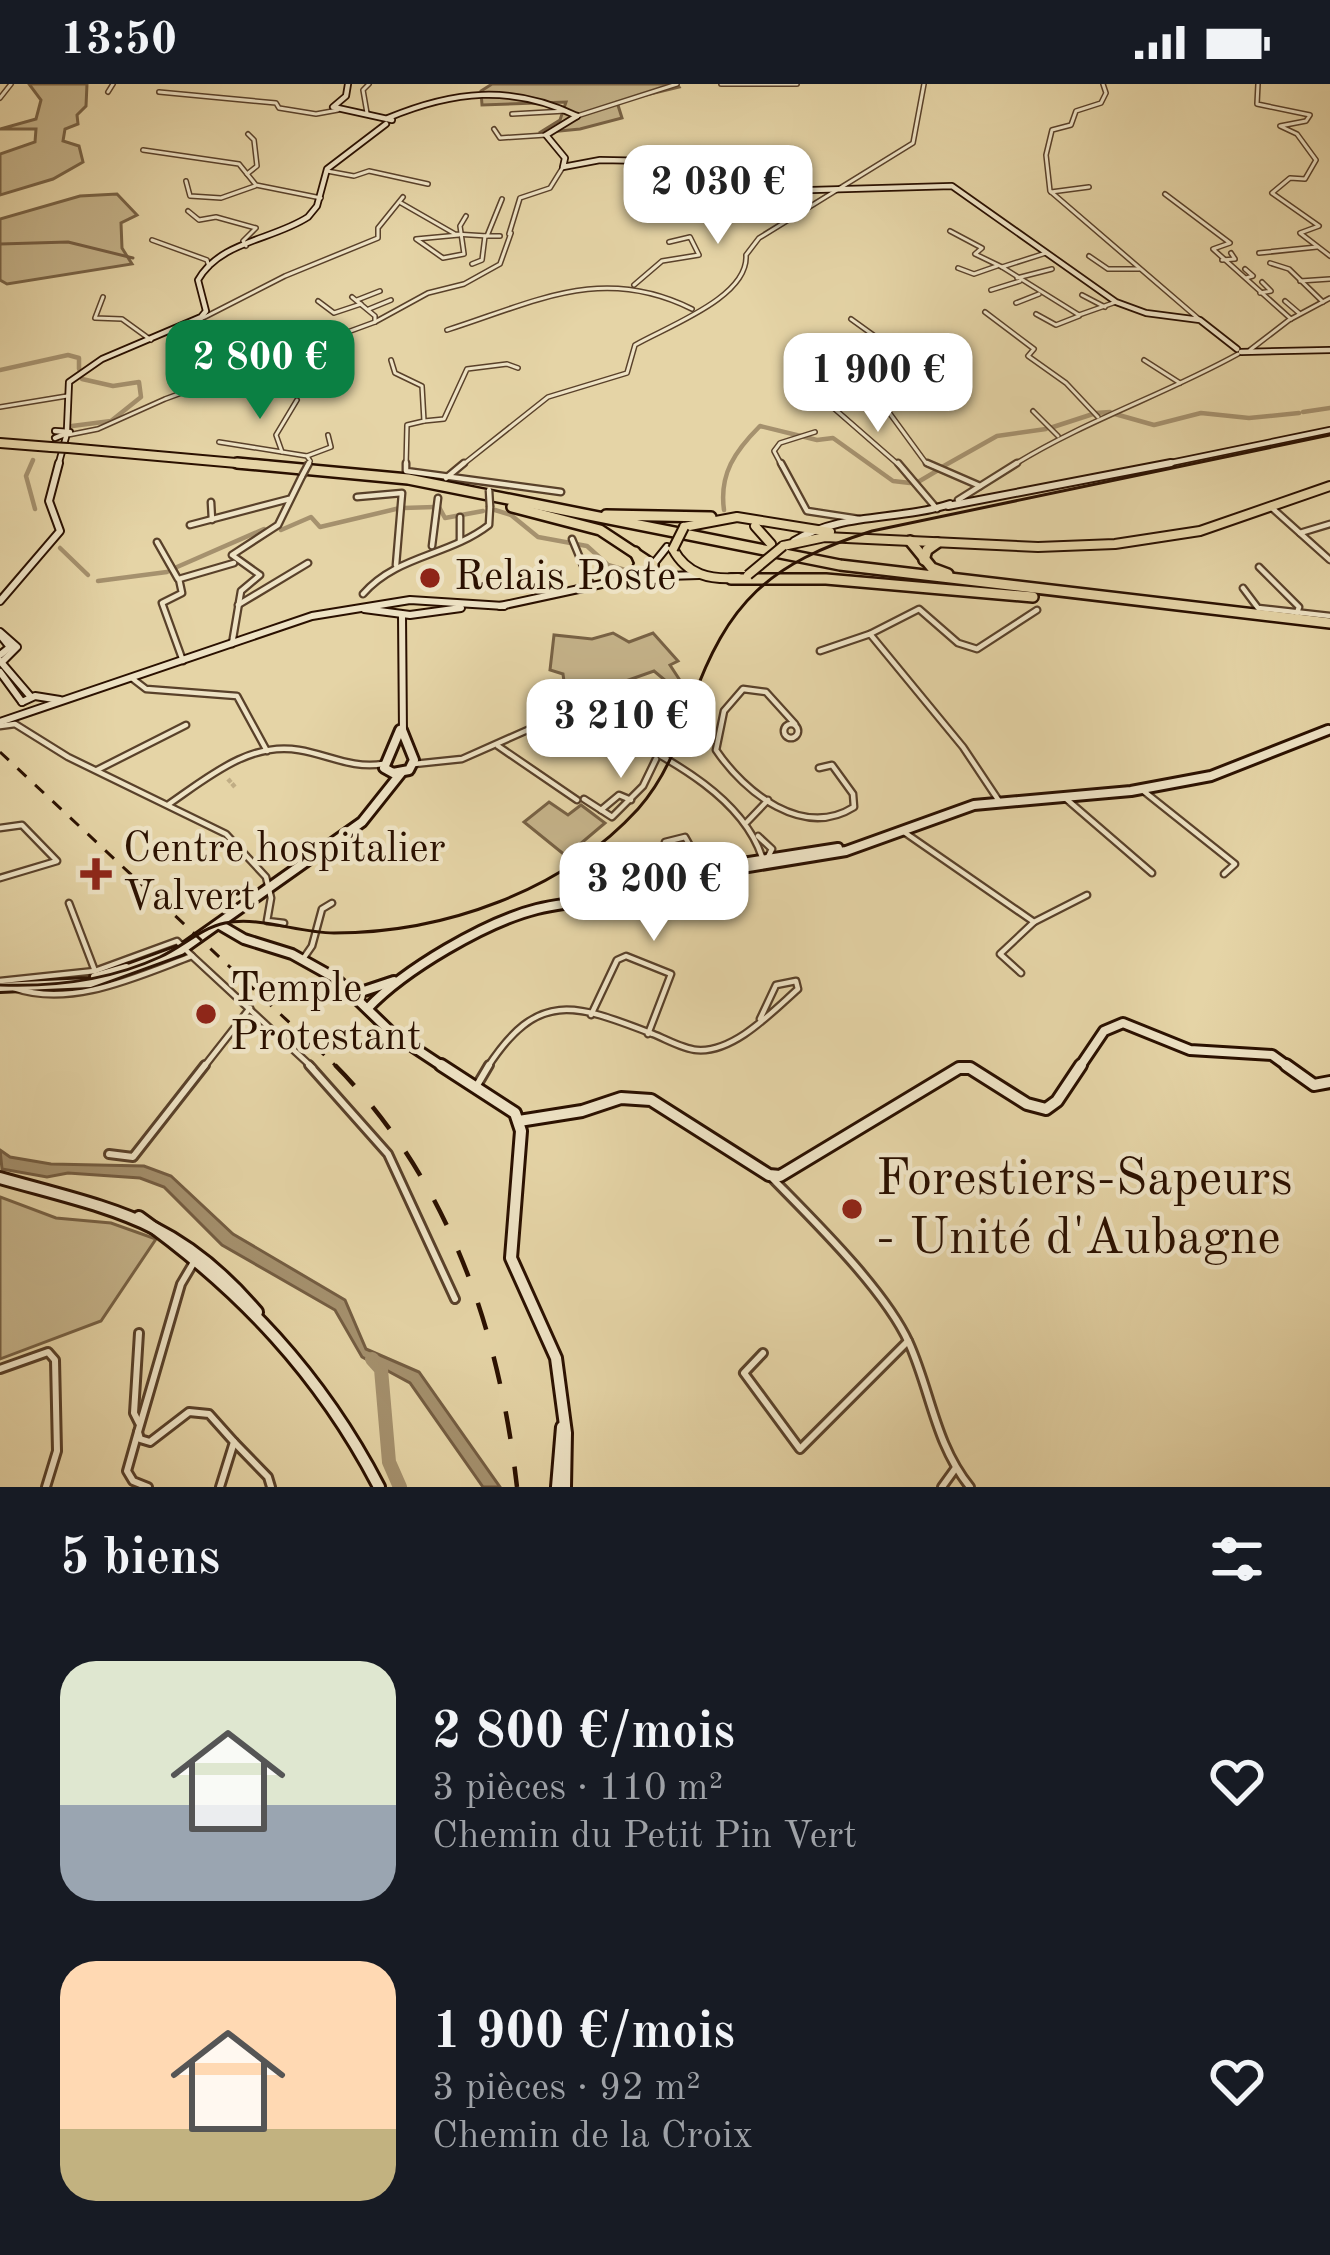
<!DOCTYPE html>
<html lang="fr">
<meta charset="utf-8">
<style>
:root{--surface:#171b24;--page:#20242c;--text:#f1f3f6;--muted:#9ea1a6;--accent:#0b8043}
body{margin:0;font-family:"Old Standard TT",serif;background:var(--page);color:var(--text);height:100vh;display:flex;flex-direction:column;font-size:45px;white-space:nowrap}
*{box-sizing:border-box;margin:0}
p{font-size:39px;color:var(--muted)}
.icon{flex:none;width:66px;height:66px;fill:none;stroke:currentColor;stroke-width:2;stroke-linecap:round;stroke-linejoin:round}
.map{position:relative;height:1403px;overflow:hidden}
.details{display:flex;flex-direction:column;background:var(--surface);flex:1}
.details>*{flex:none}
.price{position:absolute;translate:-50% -102px;padding:0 27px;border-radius:24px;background:#fff;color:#222;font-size:39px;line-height:78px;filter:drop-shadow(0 3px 6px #0008)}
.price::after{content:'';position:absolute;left:50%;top:72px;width:36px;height:27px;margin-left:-18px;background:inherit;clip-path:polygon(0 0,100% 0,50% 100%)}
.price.on{background:var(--accent);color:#fff}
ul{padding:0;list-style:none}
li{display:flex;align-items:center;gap:36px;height:300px;padding:0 60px}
li span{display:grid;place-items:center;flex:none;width:336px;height:240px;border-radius:36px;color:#555}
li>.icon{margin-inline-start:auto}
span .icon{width:144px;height:144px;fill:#fffc;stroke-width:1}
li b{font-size:51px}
h2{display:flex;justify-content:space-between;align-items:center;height:144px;padding:0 60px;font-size:51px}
.status{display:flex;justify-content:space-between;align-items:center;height:84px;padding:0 60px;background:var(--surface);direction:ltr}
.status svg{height:33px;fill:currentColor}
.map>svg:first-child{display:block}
.green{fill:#c5b38a;stroke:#786245;stroke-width:3}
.water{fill:#a5916e;stroke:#745d42;stroke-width:3}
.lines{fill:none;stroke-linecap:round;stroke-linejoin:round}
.stream{stroke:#745d42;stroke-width:3}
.canal{stroke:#a5916e;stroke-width:4.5}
.river{stroke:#a5916e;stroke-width:14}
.street-tunnel{stroke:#c0ad85;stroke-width:4.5;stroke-dasharray:4.5 1.5;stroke-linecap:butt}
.street-far2-casing{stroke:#59412a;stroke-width:6}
.street-far1-casing{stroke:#59412a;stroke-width:9}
.street-casing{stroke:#59412a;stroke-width:12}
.secondary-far3-casing{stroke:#2a1000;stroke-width:8}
.secondary-far2-casing{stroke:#2a1000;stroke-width:10}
.secondary-far1-casing{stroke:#2a1000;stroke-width:14}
.secondary-casing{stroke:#2a1000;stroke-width:16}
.primary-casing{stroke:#2a1000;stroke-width:12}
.highway-far1-casing{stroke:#2a1000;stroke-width:12}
.highway-casing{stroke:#2a1000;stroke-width:14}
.street-far2{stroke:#eee3c5;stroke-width:3}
.street-far1{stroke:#eee3c5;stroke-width:4.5}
.street{stroke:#eee3c5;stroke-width:6}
.secondary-far3{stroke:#eee3c5;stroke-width:4.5}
.secondary-far2{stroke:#eee3c5;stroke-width:6}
.secondary-far1{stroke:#eee3c5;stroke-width:8}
.secondary{stroke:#eee3c5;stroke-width:10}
.primary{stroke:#e5d4a6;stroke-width:8}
.highway-far1{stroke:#e5d4a6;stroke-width:8}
.highway{stroke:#e5d4a6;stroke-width:9}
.tram{stroke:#2a1000;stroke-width:3}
.rail-far1{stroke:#2a1000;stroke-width:3;stroke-dasharray:12 12;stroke-linecap:butt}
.rail{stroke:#2a1000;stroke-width:4.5;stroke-dasharray:28 28;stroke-linecap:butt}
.street-bridge-far1-casing{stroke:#59412a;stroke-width:6;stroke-linecap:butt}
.street-bridge-casing{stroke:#59412a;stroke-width:9;stroke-linecap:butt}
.primary-bridge-casing{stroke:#2a1000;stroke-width:12;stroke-linecap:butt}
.highway-bridge-casing{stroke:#2a1000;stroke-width:12;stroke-linecap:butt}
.street-bridge-far1{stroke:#eee3c5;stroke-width:3}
.street-bridge{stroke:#eee3c5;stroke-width:4.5}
.primary-bridge{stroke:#e5d4a6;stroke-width:8}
.highway-bridge{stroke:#e5d4a6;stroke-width:8}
.poi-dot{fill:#8f2418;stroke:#eee3c5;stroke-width:4.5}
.labels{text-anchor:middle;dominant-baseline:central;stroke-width:9;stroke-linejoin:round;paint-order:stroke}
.poi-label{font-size:42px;fill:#2a1000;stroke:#eee3c5;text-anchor:start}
.near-poi-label{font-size:51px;fill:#2a1000;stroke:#eee3c5;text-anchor:start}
</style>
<div class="status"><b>13:50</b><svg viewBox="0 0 49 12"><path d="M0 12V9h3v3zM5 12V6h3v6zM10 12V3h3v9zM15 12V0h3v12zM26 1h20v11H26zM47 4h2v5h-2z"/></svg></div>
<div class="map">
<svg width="1330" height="1403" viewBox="0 0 1330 1403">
<rect width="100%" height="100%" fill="#e5d4a6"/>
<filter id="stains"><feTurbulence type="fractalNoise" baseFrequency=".00167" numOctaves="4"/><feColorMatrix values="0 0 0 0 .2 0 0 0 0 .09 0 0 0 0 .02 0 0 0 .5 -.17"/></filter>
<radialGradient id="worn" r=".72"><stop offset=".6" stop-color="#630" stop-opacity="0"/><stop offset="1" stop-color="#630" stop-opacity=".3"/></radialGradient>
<g class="green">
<polygon points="29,0 87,0 86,22 77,31 78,40 65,45 63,57 79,62 83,78 53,95 0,111 0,70 35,58 36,45 0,45 36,35 41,16"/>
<polygon points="492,0 677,0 679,3 617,18 622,34 580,45 539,49 560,36 566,18 482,21 481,7"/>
<polygon points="117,110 137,131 121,139 122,164 132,180 7,200 0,196 0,135 80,112"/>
<polygon points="613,549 629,558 653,549 678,577 670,581 685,604 679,608 654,587 572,616 566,612 563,590 550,586 554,551 592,555"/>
<polygon points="549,718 568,731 581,721 605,739 566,772 524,738"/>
<polygon points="0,1113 56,1134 111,1139 156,1155 101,1237 0,1275"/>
</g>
<polygon class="water" points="0,1066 10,1073 51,1080 144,1082 171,1092 233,1150 345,1216 366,1265 419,1288 500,1403 483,1403 410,1299 362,1273 335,1226 222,1161 164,1103 140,1094 68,1089 47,1093 2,1085"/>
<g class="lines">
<polyline class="stream" points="0,160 68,158 133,174"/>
<g class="canal">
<polyline points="0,286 68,271 79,274 79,285"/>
<polyline points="1303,328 1330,324"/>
<polyline points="1096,329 1110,328"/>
<polyline points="1115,330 1154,341 1201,329 1249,334 1299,329"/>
<polyline points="72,342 111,337 141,313 139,298 113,302 82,295"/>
<polyline points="1050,344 1093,330"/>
<polyline points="33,376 26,392 35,425"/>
<polyline points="942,383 997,352 1046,345"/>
<polyline points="918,398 940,385"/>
<polyline points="439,423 445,434 483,427"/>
<polyline points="403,424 435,423"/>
<polyline points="495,426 511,431 538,453 587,462 608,481 625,486"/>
<path d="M 724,426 C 719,390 735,367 760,342 L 817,356 L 833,354 L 893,397 L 910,399"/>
<polyline points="281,446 311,433 320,443 400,424"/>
<polyline points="60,464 88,491"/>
<polyline points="177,483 264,445"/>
<polyline points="98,497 167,488"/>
</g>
<polyline class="river" points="372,1275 381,1285 389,1378 400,1403"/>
<polyline class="street-tunnel" points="228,695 235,703"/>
<g class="street-far2-casing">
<g id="street-far2">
<polyline points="721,0 797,0"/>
<polyline points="1103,0 1106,9 1101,19 1076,27 1071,41 1052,46 1046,71 1050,107 1200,236"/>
<polyline points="1258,0 1257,20 1310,31 1306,37 1280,42 1297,50 1316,76 1305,95 1290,94 1272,109 1319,142 1300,149 1330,172"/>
<polyline points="108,8 113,0"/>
<polyline points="159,8 276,19 279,24 316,30 338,26"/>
<polyline points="0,14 11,0"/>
<polyline points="367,29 363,6 369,0"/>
<polyline points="512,30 566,27"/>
<polyline points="577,32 677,0"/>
<polyline points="494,45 500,54 546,51"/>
<polyline points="143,66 239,80 256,101 321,114"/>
<polyline points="327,87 354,92 369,87 428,100"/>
<polyline points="247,90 257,82 254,56 248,50"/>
<polyline points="186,97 190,112 221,114 255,102"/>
<polyline points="1051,108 1089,103"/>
<polyline points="1165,110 1230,159 1213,165 1291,235"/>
<polyline points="401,119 455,150 487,152"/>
<polyline points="188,127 199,136 216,133 256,144 243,157 246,162"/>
<polyline points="950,147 982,164 975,170 1002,183"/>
<polyline points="509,150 520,114 550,104 563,83"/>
<polyline points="459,151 416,155 443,174 464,170 460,142 466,132"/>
<polyline points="500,152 487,152 502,115"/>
<polyline points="152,156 207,176 209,183"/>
<polyline points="1046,169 1002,183 1079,231 1116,218"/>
<polyline points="1259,169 1317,163"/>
<polyline points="1089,172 1108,185 1139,185"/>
<polyline points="1222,176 1235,175 1231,169"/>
<polyline points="1270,179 1289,185 1323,218"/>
<polyline points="472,180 482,176 485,152"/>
<polyline points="958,184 974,190 997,182"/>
<polyline points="1245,185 1253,192 1246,194"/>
<polyline points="1017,194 1052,185"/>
<polyline points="1300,197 1330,195"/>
<polyline points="634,201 662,177 699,171 690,153 669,158"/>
<polyline points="991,206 1020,197"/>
<polyline points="1260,209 1271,207 1262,198"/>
<polyline points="1082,211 1105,223"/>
<polyline points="103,213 95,234 122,235 151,256"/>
<polyline points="352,213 375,232 375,238"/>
<polyline points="357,216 380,207"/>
<polyline points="318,217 334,229 361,220"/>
<polyline points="1285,217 1299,229"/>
<polyline points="1016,219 1039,210"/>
<polyline points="369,225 391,216"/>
<polyline points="985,228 1034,265 1028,272 1066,299 1098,333"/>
<polyline points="1036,230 1056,241 1079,232"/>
<polyline points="851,235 894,266 877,312 926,379 934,382"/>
<polyline points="199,236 285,192 378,154 378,144 403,113"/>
<path d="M 447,246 C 535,218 602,180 692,225"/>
<polyline points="1250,266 1289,236 1330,214"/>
<polyline points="391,276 395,289 422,302 424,337 407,341 406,382"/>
<polyline points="1144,276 1180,299"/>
<polyline points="821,313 900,382"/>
<polyline points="806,318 829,311"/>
<polyline points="0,323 67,312"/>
<polyline points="1033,327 1058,352"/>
<polyline points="424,337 444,335 467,285 507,280 518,284"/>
<polyline points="68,351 98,345 165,315 375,238 428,209 464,200 500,180 511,149"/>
<polyline points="219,358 307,372 310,377"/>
<polyline points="282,368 276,351 297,316"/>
<polyline points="307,372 331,363 328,351"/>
<path d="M 461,382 L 548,313 L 627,289 L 635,261 C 668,242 749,213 746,171 L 759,154 L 913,59 L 924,0"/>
<polyline points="782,382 774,367 780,359 815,348"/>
<path d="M 1012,382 C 1084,337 1164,311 1238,270"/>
</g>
</g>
<g class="street-far1-casing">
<g id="street-far1">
<polyline points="406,379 406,387 561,408"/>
<polyline points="781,379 807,427 859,435"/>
<polyline points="898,379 937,425"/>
<polyline points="927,379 980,402"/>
<polyline points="446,394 464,379"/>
<polyline points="357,413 402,409 396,481"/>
<polyline points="958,416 1017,379"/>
<polyline points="211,418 212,436"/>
<polyline points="1271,423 1330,476"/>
<polyline points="460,433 460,457"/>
<polyline points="190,441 289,415"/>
<polyline points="1300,449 1330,440"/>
<polyline points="572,455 592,503"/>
<polyline points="157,458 178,495"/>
<polyline points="432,462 438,414"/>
<polyline points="1259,483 1299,523 1297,529"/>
<polyline points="1243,504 1258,524 1330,532"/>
<path d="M 363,510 C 397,471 449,472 489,441 L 490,423"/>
<polyline points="238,521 308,479"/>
<polyline points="232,560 241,507 260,491 232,471 278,441 302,392"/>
<polyline points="820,567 870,550"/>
<polyline points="183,577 162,519 182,509 179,495 234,479"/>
<polyline points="133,595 146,605 237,612 267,667"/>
<path d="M 795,640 L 766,608 L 743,605 L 724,627 L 716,666 C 745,709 803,755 854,723 L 853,710 L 832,681 L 819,684"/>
<circle cx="791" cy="647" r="7"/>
<polyline points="0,642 15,640 68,673 226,750 266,793 271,814 267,837 284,839"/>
<polyline points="498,662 577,716"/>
<path d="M 414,680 L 462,675 L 566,629 L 582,629 C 643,664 738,701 762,773"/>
<polyline points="97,686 186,641"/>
<polyline points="1141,705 1235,780 1224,790"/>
<polyline points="1064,713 1152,789"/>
<polyline points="584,715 612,733 643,702 656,675"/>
<polyline points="999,717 963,663 870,550 919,525 958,559 977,565 1037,526"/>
<path d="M 169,720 C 207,694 250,657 299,666 C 329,671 352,685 383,680"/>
<polyline points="601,726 619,711 631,716"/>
<polyline points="747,738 768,716"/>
<polyline points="0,744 22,741 57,777 0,794"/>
<polyline points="904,748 1034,838 1000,870 1021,889"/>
<polyline points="758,752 772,765 767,775"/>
<polyline points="665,758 685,753 706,790"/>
<polyline points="69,819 95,887"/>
<polyline points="1034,838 1087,811"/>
<polyline points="192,872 313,984"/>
<polyline points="303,875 312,862 322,825 332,819"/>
<path d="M 0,897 L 95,887 L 177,857 L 192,872 C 138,892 72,924 14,904"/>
<polyline points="591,931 617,876 626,872 671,890 648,950"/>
<polyline points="203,984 250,924"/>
<path d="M 487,984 C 538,905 575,920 653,950 C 666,955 683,965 697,966 C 734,969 773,927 798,905 L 796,897 L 776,901 L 760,935"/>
</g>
</g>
<g class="street-casing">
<g id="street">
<polyline points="309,981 388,1070 455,1215"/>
<polyline points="476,1003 489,981"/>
<polyline points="109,1070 133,1073 205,981"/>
<path d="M 773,1095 C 814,1137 885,1206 909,1259 C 931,1308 935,1360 970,1403"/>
<polyline points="194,1178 181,1200 138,1348 140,1355 150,1358 189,1328 209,1330 234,1358 220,1403"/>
<polyline points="139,1249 134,1329 139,1339"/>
<polyline points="763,1269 744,1289 800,1365 908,1257"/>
<polyline points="0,1285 48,1268 55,1276 57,1367 46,1403"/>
<polyline points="138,1348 127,1387 133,1397 148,1403"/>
<polyline points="234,1358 268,1393 271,1403"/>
<polyline points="942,1403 955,1385"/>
</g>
</g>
<g class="secondary-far3-casing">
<g id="secondary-far3">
<polyline points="348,0 346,12 333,23 392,36"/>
<polyline points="577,32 546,51 565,74 563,83 600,76 652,77 777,107 952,102 1116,218 1146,229 1200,236 1237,265"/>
<path d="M 388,34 C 453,7 511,0 577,32"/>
<polyline points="1241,268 1330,266"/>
<path d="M 67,345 L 69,298 L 102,275 L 201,233 L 206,227 L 198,196 C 220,157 273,156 308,133 L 317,122 L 327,85 L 386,40"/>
<polyline points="55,347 70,348 55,354"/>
<polyline points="58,382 66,353"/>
<polyline points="1156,382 1330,346"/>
</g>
</g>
<g class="secondary-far2-casing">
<g id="secondary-far2">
<polyline points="948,422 1171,379"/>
<path d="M 794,457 C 842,428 898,437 950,420"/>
<polyline points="651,483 667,463"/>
<polyline points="0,517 60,447 49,417 59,379"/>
<polyline points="500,522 634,493 699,491"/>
<polyline points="364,525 410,531 461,524"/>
<polyline points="402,531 403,649"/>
<polyline points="0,548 17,563 2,578"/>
<polyline points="0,571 10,563 1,552"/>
<polyline points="0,577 30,612"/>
<polyline points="0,588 22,618"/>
<polyline points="22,618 35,612 60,616"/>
<polyline points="0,638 312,532 410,516 504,522"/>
<polyline points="1320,649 1330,645"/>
</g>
</g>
<g class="secondary-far1-casing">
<g id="secondary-far1">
<polyline points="400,646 384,684 393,689 409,686 414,676 402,646"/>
<polyline points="723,782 838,764"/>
<polyline points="706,790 846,767 974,721 1131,707 1211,692 1328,646"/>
<polyline points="220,841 244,855 292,870 335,894 392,949 445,984"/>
<polyline points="95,893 126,884"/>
<polyline points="0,903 90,899 181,866 362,738 401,689"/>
<polyline points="355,910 394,897"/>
<path d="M 368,924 C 404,886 485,838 537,825 C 600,810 648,821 709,788"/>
<polyline points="1079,984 1104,947 1123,939 1190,966 1272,971 1290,984"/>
</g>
</g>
<g class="secondary-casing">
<g id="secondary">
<polyline points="441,981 515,1029 521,1047 511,1174 556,1274 566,1349 565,1403"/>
<polyline points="1286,981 1314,1001 1330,998"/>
<polyline points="519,1037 582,1027 621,1014 651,1016 769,1091 780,1092 959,984 970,984 1027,1020 1046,1025 1057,1017 1081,981"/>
<path d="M 0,1094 C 113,1126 177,1134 257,1228"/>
<path d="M 139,1133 C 241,1206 321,1291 379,1403"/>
<polyline points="557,1403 562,1343"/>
</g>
</g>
<g class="primary-casing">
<g id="primary">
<polyline points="755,442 771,460"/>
<polyline points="684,443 737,433 830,448"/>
<polyline points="783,462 825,453 1038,463 1115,460 1200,447 1330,402"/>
<path d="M 673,465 C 687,491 710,496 738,494"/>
</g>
</g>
<g class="highway-far1-casing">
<g id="highway-far1">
<polyline points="0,359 51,363"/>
<polyline points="68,364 270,382"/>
</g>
</g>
<g class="highway-casing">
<g id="highway">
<polyline points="237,379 408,395 840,481 1330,539"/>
<polyline points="512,423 600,446 653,481"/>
<polyline points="606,431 711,433"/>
<polyline points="910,457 932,484 948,490"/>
<polyline points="924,476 927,466 937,459"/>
<polyline points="634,493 640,479 635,468"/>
<polyline points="731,495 826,495 1033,513"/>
</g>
</g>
<use href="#street-far2" class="street-far2"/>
<use href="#street-far1" class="street-far1"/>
<use href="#street" class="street"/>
<use href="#secondary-far3" class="secondary-far3"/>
<use href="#secondary-far2" class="secondary-far2"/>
<use href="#secondary-far1" class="secondary-far1"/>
<use href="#secondary" class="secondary"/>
<use href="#primary" class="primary"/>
<use href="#highway-far1" class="highway-far1"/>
<use href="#highway" class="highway"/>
<path class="tram" d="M 0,901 C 55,903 110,896 160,873 C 182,863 201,844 225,839 C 260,832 298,849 334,849 C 444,849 563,807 638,725 C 666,693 678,659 691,620 C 728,517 768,480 872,447 L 1330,351"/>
<polyline class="rail-far1" points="0,668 338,984"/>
<path class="rail" d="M 335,981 C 449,1096 499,1245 517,1403"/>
<g class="street-bridge-far1-casing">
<polyline id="street-bridge-far1" points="307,382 310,377"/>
</g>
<g class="street-bridge-casing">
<g id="street-bridge">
<polyline points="302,392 309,379"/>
<polyline points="489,406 490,423"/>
</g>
</g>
<g class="primary-bridge-casing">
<g id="primary-bridge">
<polyline points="673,465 684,443"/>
<polyline points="748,491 783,462"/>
</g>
</g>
<g class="highway-bridge-casing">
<polyline id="highway-bridge" points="51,363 68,364"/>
</g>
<use href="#street-bridge-far1" class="street-bridge-far1"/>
<use href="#street-bridge" class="street-bridge"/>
<use href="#primary-bridge" class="primary-bridge"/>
<use href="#highway-bridge" class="highway-bridge"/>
</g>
<g class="poi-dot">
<circle cx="430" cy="494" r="12"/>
<path d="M90 772h12v12h12v12h-12v12h-12v-12h-12v-12h12z"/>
<circle cx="206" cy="930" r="12"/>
<circle cx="852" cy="1125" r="12"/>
</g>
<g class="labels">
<g class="poi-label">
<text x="454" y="494">Relais Poste</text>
<text x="123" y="766">Centre hospitalier<tspan x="123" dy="48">Valvert</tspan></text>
<text x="230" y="906">Temple<tspan x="230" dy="48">Protestant</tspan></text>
</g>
<g class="near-poi-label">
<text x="876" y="1096">Forestiers-Sapeurs<tspan x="876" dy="59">- Unité d'Aubagne</tspan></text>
</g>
</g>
<rect width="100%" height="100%" filter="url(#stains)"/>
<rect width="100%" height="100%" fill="url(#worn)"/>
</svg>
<b class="price" style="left:718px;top:163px">2 030 €</b>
<b class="price on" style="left:260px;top:338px">2 800 €</b>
<b class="price" style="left:878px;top:351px">1 900 €</b>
<b class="price" style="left:621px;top:697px">3 210 €</b>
<b class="price" style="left:654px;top:860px">3 200 €</b>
</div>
<section class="details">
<h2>5 biens<svg class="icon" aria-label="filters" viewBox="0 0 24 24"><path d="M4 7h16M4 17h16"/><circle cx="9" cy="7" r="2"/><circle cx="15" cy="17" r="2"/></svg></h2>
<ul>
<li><span style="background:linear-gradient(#dfe7d0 60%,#9aa5b1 0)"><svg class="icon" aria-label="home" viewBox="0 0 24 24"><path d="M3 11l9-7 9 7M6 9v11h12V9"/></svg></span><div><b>2 800 €/mois</b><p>3 pièces · 110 m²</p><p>Chemin du Petit Pin Vert</p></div><svg class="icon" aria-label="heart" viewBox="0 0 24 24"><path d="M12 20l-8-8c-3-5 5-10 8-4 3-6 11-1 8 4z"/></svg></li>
<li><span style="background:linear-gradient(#ffd9b3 70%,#c2b280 0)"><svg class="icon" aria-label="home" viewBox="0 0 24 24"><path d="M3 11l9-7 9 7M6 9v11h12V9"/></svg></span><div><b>1 900 €/mois</b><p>3 pièces · 92 m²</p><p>Chemin de la Croix</p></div><svg class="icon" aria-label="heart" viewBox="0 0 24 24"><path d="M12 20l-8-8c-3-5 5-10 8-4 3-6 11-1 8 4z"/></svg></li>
</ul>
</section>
